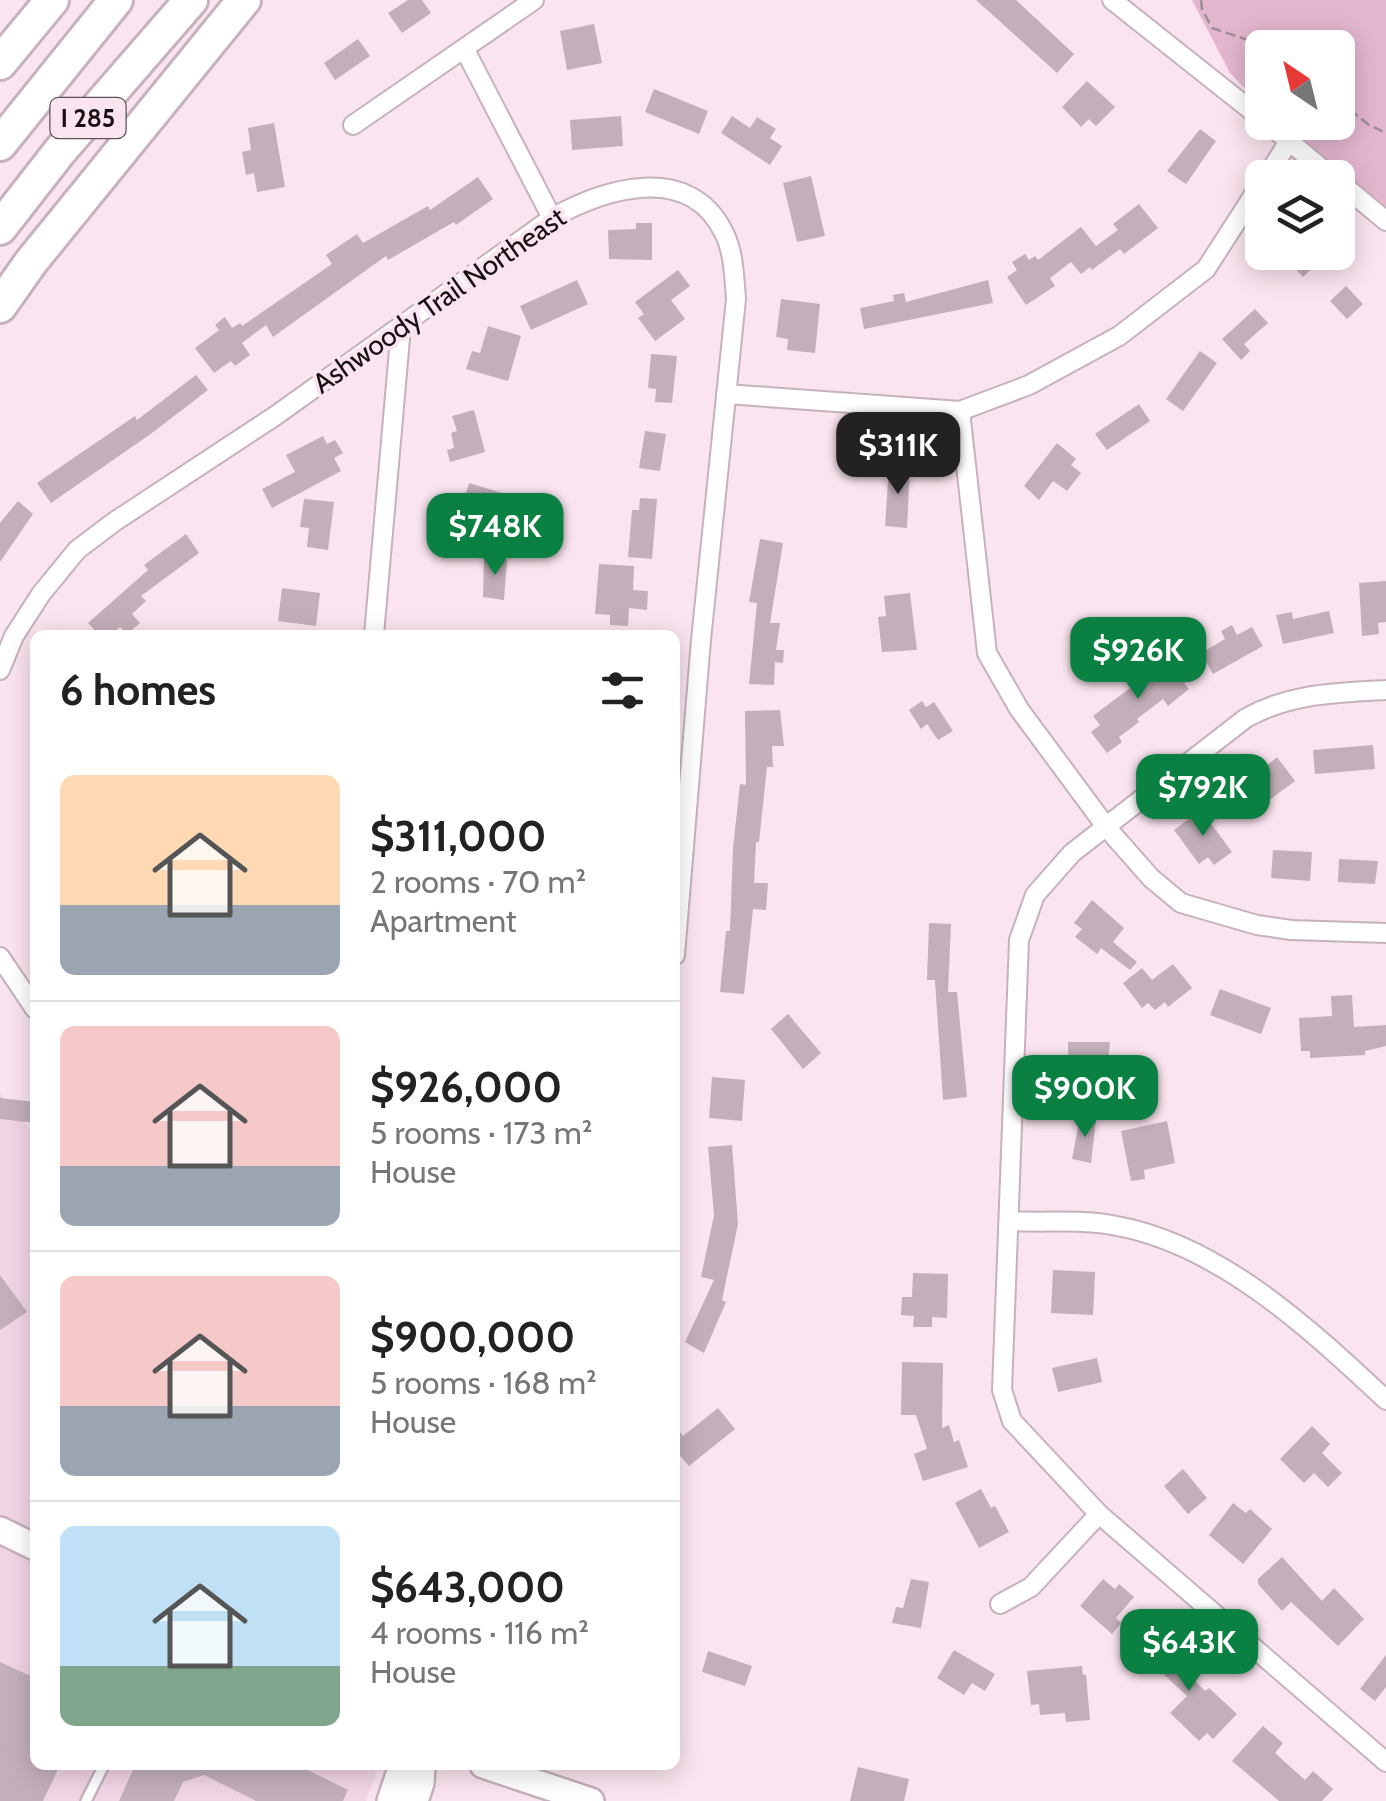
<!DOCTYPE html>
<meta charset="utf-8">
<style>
:root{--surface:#fff;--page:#f6f6f6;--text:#222;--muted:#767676;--line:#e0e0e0;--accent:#0b8043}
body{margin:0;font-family:Cabin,sans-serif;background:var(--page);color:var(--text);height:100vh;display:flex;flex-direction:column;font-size:38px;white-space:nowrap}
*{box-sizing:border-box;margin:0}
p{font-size:32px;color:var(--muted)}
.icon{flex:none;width:55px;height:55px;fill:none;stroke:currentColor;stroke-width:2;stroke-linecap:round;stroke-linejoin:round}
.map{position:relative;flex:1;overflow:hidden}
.drawer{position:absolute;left:30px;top:630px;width:650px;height:1140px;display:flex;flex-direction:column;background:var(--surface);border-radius:15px;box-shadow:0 5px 25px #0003}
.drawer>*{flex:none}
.needle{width:65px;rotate:325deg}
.controls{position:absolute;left:1245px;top:30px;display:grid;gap:20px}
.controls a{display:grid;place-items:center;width:110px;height:110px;border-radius:15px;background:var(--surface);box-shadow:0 5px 25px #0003;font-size:50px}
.price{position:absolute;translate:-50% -85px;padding:0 22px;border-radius:20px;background:var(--accent);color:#fff;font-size:32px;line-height:65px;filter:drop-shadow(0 2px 5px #0008)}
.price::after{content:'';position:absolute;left:50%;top:60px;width:30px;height:22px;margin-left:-15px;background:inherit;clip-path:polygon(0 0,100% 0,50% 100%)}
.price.selected{background:#222;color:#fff}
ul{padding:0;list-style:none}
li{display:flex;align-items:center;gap:30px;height:250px;padding:0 30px}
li+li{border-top:2px solid var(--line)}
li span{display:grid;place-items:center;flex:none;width:280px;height:200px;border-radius:15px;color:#555}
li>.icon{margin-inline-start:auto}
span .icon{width:120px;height:120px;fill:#fffc;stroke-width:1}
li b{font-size:42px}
h2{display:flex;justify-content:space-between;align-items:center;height:120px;padding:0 30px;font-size:42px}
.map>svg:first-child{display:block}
.built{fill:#f2d5e5}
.green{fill:#e3b6ce}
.building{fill:#c3afba}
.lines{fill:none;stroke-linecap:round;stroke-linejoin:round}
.service-casing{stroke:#c6b1bc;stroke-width:14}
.minor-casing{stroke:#c6b1bc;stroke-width:22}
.secondary-casing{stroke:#c6b1bc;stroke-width:30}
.motorway-casing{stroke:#c6b1bc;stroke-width:38}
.path{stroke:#9d8d95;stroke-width:2.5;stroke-dasharray:10 5;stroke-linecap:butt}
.service{stroke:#fff;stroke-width:9}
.minor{stroke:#fff;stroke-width:18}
.secondary{stroke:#fff;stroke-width:25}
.motorway{stroke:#fff;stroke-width:32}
.labels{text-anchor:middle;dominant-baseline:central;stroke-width:8;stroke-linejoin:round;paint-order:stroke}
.shield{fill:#fae4ef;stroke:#5b5056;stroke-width:2.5}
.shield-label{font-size:25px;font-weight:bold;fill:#171014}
.street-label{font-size:28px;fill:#171014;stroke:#fae4ef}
</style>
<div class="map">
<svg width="1386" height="1801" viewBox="0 0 1386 1801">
<rect width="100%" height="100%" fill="#fae4ef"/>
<polygon class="built" points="0,1094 35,1135 35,1765 379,1765 366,1801 0,1801"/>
<polygon class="green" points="1192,0 1386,0 1386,211 1321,164 1279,123 1338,122 1338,48 1262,48 1262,106 1230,73"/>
<g class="building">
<polygon points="408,0 422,0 431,13 402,33 388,13"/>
<polygon points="976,0 1016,0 1074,54 1057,73"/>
<polygon points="594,24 602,63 567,70 560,31"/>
<polygon points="358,39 370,56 335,80 324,63"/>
<polygon points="1087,81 1115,107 1096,126 1089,119 1081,127 1062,107"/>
<polygon points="654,89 708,111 699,134 645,112"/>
<polygon points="621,116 623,146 572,150 570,120"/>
<polygon points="732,116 750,128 757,117 776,129 770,138 782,146 770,165 721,133"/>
<polygon points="274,123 285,187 257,192 254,173 246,175 242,152 251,150 248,128"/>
<polygon points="1200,129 1216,141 1186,184 1167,171"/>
<polygon points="811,176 825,236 797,242 783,183"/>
<polygon points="478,177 493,199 456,225 454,222 388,260 386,256 273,337 266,325 242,343 250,355 235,366 231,361 214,373 195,348 219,330 215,325 225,317 232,328 240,323 242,326 332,264 326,255 357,234 363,243 428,206 430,210"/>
<polygon points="1139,204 1158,228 1124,254 1120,249 1092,270 1090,267 1081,274 1071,262 1050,278 1055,286 1026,305 1007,277 1017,270 1012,262 1025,254 1029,260 1035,256 1038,260 1081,227 1096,246 1118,230 1113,224"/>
<polygon points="636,223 652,223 652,260 609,259 608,230 636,229"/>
<polygon points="1280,252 1312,252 1320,261 1303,277"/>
<polygon points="678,270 690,286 671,300 685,319 655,341 638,318 644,314 635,302"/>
<polygon points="577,280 588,304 531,330 520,306"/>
<polygon points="988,280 993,303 864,329 860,308 894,301 893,295 904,293 906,302"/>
<polygon points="1346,286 1363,304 1347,319 1330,301"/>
<polygon points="781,299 820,304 815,353 787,350 788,339 776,337"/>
<polygon points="1255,309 1268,323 1244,344 1250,351 1241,360 1222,339"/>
<polygon points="488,326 521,336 508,381 466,369 472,351 480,353"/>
<polygon points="1200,351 1217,363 1183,411 1166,399"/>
<polygon points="651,354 677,356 672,403 655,402 656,389 648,388"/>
<polygon points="196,375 208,390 152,433 51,503 37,483 135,416 137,420"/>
<polygon points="1139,404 1150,421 1107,450 1095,434"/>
<polygon points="474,410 485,452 450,462 447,450 454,448 451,433 457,431 452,416"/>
<polygon points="645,431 666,434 660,471 639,468"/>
<polygon points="323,436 327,444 335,440 343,453 334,458 341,471 272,508 262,489 295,472 286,455"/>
<polygon points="1057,443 1076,459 1071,465 1081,473 1067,491 1053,481 1039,500 1024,486"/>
<polygon points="889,467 910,468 907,528 885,526"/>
<polygon points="469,483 502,493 488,539 455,529"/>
<polygon points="640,498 657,499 652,559 628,557 632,510 639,510"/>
<polygon points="304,499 334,502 328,550 307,547 309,528 300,527"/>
<polygon points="18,501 33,514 0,562 0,523"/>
<polygon points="186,534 199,553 141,596 146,601 132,614 140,623 127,634 120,627 111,635 99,635 88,623 148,570 144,565"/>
<polygon points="760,539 783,543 770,623 780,623 776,650 784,650 783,663 775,662 774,685 749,684 757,603 749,602"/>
<polygon points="484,558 507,560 504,600 483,597"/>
<polygon points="599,564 634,566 633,590 648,591 647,610 629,608 628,626 610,625 610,615 595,614"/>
<polygon points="1386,581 1386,622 1378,623 1379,634 1362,636 1359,583"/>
<polygon points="282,588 320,593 316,626 278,621"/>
<polygon points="910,593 917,650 882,652 878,617 886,616 884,596"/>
<polygon points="1329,611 1334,633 1283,644 1276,615 1292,612 1293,619"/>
<polygon points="1232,625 1237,635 1252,627 1263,646 1213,674 1201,653 1225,639 1221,631"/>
<polygon points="1180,661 1192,677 1184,683 1189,689 1168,706 1163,699 1137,719 1139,722 1119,737 1122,742 1107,753 1091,732 1100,725 1093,716 1130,688 1121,676 1133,666 1142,677 1156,666 1162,675"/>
<polygon points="922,701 926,707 934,702 953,731 938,740 927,724 921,729 909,710"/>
<polygon points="780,710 784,746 772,746 773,767 767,767 759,842 756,842 754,883 768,883 766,910 753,909 744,994 720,992 726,931 730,931 733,848 740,784 746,785 745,711"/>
<polygon points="1373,745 1375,769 1315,774 1313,750"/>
<polygon points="1277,757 1295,781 1253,812 1238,791"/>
<polygon points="1201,810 1232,852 1214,865 1208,857 1199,864 1174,830"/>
<polygon points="1273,850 1312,852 1310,881 1271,878"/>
<polygon points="1339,859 1378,861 1375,884 1338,882"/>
<polygon points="1092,900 1124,928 1113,942 1137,962 1130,970 1101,948 1097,954 1075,937 1082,929 1074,923"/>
<polygon points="929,923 951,924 948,992 957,992 967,1097 943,1100 935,980 927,980"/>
<polygon points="1173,964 1192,988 1168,1007 1165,1002 1155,1010 1148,1003 1142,1008 1123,983 1142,968 1152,980"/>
<polygon points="1220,989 1271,1008 1261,1034 1210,1015"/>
<polygon points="1352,995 1354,1027 1386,1025 1386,1046 1365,1051 1365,1055 1310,1058 1310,1051 1301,1051 1299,1018 1332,1016 1331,996"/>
<polygon points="788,1014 821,1053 803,1069 771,1029"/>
<polygon points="1068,1042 1110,1042 1107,1072 1097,1072 1097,1089 1069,1089"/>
<polygon points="712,1077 745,1080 742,1121 709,1118"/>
<polygon points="0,1098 35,1102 35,1123 0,1119"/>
<polygon points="1080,1117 1096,1120 1091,1163 1072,1159"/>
<polygon points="1167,1121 1175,1163 1144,1170 1145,1179 1131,1181 1121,1131"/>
<polygon points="732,1145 738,1224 722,1300 726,1302 704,1353 685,1342 714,1280 701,1277 714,1215 708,1147"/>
<polygon points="1053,1270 1095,1272 1093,1315 1051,1313"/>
<polygon points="913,1273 948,1274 947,1318 932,1317 932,1327 913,1327 914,1316 901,1315 902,1297 912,1297"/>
<polygon points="0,1275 27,1312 0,1330"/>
<polygon points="1097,1358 1102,1382 1058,1392 1052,1368"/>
<polygon points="902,1362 943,1363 942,1428 949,1425 954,1442 959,1440 968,1467 923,1481 914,1454 927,1449 916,1415 901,1415"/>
<polygon points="718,1408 735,1429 689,1466 675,1450 675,1426 683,1436"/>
<polygon points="1312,1426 1330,1444 1322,1453 1342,1473 1328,1487 1314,1473 1304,1483 1280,1459"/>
<polygon points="1183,1469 1207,1498 1188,1514 1164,1486"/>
<polygon points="981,1489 991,1508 995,1506 1009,1532 979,1548 955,1503"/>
<polygon points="1233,1503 1246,1513 1250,1509 1272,1529 1243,1564 1209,1535"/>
<polygon points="1282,1557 1322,1601 1334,1588 1364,1619 1338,1646 1291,1602 1282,1611 1258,1584 1258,1579"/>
<polygon points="911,1579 929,1582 921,1628 892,1623 896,1607 903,1608"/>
<polygon points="1103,1579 1115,1589 1119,1584 1134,1597 1116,1618 1121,1623 1112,1634 1080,1606"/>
<polygon points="1147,1632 1205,1691 1209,1688 1237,1714 1213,1739 1207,1733 1199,1741 1170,1713 1187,1696 1134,1647"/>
<polygon points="954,1650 995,1674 985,1691 972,1683 964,1695 937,1678"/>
<polygon points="708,1651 752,1666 745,1686 702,1672"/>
<polygon points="1386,1655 1386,1687 1375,1701 1360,1689"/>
<polygon points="0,1662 35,1678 35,1765 60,1765 43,1801 0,1801"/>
<polygon points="1082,1666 1083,1675 1086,1675 1090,1720 1066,1722 1065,1713 1040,1715 1039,1704 1031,1705 1027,1671"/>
<polygon points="1263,1726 1283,1743 1275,1753 1305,1780 1313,1771 1333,1789 1322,1801 1279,1801 1232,1761"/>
<polygon points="135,1765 298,1765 348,1790 343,1801 256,1801 204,1775 183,1782 174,1801 119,1801"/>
<polygon points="858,1767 909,1779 904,1801 850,1801"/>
</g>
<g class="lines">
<g class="service-casing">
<polyline id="service" points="86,1801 104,1765"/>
</g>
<g class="minor-casing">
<g id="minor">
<polyline points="1112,0 1262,119"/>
<polyline points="465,50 552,218"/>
<polyline points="1266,122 1333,178"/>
<polyline points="353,125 534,0"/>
<polyline points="1266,178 1289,141"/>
<polyline points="1338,181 1386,221"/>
<polyline points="726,394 960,411 1029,385 1119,336 1206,269 1262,182"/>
<polyline points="960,411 987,653 1019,709 1107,828 1151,878 1181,903 1257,925 1291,930 1386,933"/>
<polyline points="374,635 401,327"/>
<path d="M 0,670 L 14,636 L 41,594 L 77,550 L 114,522 L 275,416 L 552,218 C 604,189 688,162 723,231 C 734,251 734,276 736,299 L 701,640 L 675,955"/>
<path d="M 1386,690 C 1336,693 1291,693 1246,718 L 1072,853 L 1035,895 L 1019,940 L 1002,1390 L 1012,1421 L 1099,1514 L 1386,1762"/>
<polyline points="0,957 35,1009"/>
<path d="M 1009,1221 C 1044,1223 1083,1219 1117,1226 C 1221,1245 1312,1331 1386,1400"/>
<polyline points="1000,1604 1031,1587 1099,1514"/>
</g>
</g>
<g class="secondary-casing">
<g id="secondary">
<polyline points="0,1530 35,1547"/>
<polyline points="483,1765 591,1801"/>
<polyline points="390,1801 398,1777 407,1765"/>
<polyline points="415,1801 421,1783 422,1765"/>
</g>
</g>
<g class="motorway-casing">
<g id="motorway">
<polyline points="0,63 52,0"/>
<polyline points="0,144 116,0"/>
<polyline points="0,228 60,151 191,0"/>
<polyline points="0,306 31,262 244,0"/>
</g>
</g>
<g class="path">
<polyline points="1201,0 1202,9 1212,28 1251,41 1262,50"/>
<polyline points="1338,100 1369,125 1386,133"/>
</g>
<use href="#service" class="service"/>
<use href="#minor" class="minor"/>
<use href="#secondary" class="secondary"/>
<use href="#motorway" class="motorway"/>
</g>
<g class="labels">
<rect class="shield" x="50.5" y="98" width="75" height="40" rx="8"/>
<g class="shield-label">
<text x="88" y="118">I 285</text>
</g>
<g class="street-label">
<text transform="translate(439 300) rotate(-35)">Ashwoody Trail Northeast</text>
</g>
</g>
</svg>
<div class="controls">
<a><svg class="needle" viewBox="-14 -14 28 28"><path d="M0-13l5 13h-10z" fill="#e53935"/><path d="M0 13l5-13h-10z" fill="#767676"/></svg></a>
<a><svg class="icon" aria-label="layers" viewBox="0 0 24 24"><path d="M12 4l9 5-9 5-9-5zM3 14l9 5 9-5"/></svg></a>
</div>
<b class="price selected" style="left:898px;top:497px">$311K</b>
<b class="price" style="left:495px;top:578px">$748K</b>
<b class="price" style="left:1138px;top:702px">$926K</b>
<b class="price" style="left:1203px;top:839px">$792K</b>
<b class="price" style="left:1085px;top:1140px">$900K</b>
<b class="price" style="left:1189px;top:1694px">$643K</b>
<section class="drawer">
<h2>6 homes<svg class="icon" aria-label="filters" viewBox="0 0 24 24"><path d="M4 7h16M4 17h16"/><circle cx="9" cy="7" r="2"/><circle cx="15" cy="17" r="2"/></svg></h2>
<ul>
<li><span style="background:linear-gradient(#ffd9b3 65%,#9aa5b1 0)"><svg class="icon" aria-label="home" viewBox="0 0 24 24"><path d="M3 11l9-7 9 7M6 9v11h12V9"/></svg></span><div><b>$311,000</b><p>2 rooms · 70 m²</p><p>Apartment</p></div></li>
<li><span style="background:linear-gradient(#f6c9c9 70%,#9aa5b1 0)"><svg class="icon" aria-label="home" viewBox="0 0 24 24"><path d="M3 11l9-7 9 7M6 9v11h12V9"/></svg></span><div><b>$926,000</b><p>5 rooms · 173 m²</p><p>House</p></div></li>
<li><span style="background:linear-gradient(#f6c9c9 65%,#9aa5b1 0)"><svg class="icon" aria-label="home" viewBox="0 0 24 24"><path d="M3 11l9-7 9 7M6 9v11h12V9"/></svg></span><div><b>$900,000</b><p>5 rooms · 168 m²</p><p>House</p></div></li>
<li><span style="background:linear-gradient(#bfe0f5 70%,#7fa58c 0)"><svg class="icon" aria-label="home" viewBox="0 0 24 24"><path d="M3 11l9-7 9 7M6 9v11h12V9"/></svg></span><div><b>$643,000</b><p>4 rooms · 116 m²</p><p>House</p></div></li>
</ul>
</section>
</div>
